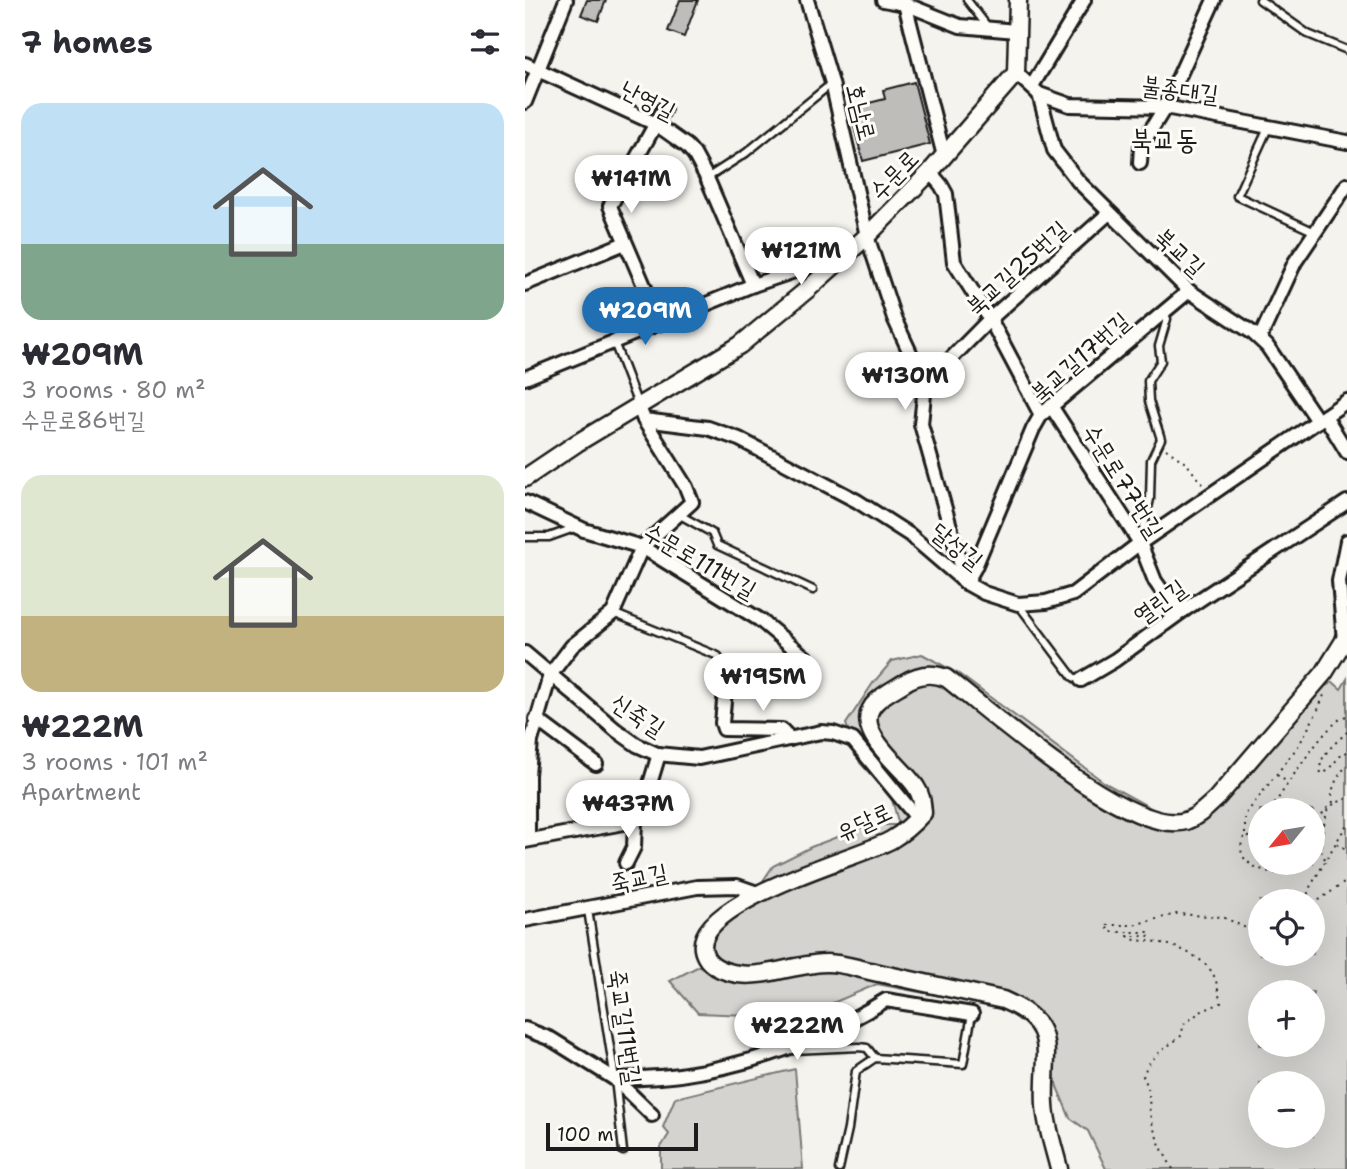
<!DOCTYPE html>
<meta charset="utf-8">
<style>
:root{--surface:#fff;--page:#f7f7f7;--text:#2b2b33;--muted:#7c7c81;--accent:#1f6fb2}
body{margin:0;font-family:"Shantell Sans","Poor Story",sans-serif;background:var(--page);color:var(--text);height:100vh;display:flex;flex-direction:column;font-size:26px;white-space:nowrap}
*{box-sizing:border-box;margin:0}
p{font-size:23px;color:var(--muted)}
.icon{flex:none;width:38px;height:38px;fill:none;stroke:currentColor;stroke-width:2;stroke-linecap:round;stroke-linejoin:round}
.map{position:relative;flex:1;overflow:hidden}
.side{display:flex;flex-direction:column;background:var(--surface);width:525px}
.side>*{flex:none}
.needle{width:46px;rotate:240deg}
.fabs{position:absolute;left:723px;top:798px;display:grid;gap:14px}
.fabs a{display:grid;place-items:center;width:77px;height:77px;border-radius:50%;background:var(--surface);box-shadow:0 7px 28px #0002;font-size:35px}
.scale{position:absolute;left:21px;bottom:18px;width:152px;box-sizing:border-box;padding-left:7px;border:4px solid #1c1c1c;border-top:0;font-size:19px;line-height:24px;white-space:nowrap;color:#1c1c1c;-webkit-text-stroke:5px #fdfcf7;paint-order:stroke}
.price{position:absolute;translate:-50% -60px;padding:0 16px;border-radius:24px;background:#fff;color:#222;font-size:23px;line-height:46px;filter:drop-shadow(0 2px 4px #0008)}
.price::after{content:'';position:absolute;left:50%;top:42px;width:21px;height:16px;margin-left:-10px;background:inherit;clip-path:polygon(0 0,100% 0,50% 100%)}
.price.selected{background:var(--accent);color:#fff}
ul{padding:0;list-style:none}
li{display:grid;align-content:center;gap:14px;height:371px;padding:0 21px}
li span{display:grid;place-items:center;height:217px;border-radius:21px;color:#555}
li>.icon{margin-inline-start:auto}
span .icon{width:126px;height:126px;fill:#fffc;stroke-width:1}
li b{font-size:30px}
h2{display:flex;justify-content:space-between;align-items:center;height:84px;padding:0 21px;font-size:30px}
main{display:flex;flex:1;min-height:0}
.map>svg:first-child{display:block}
.green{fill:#d4d3cf;stroke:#787876;stroke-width:2;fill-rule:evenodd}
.building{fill:#bebdba;stroke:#1c1c1c;stroke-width:2}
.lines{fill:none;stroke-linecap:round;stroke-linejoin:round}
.lane-casing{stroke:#1c1c1c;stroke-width:11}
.street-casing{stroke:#1c1c1c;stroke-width:18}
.secondary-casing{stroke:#1c1c1c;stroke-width:21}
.path{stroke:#1c1c1c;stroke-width:2;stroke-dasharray:2 5;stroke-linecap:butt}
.lane{stroke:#fdfcf7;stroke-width:6}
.street{stroke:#fdfcf7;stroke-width:12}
.secondary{stroke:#fdfcf7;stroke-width:16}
.labels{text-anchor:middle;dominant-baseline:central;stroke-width:6;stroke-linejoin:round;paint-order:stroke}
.street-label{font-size:24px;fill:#1c1c1c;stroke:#fdfcf7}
.quarter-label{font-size:28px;fill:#1c1c1c;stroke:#fdfcf7}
</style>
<main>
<section class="side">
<h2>7 homes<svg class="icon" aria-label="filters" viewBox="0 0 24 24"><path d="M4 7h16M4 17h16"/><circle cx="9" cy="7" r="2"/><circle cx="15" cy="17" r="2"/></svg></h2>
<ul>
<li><span style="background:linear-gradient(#bfe0f5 65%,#7fa58c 0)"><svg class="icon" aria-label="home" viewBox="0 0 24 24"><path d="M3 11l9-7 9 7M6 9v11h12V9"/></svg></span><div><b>₩209M</b><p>3 rooms · 80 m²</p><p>수문로86번길</p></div></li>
<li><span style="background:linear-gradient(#dfe7d0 65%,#c2b280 0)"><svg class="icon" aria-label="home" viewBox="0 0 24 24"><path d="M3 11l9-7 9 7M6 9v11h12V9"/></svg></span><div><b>₩222M</b><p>3 rooms · 101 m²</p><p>Apartment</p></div></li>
</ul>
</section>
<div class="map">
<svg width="822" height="1169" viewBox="0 0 822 1169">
<rect width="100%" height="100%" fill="#f4f3ee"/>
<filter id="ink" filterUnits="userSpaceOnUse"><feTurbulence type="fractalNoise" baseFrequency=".0143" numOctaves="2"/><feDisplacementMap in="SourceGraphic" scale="14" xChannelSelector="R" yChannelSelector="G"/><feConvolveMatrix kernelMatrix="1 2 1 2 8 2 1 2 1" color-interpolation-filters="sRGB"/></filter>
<g filter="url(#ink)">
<g class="green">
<path d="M 397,654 L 434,674 L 580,783 L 644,818 L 685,799 L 766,724 L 799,687 L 808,682 L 816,689 L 822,679 L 822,1169 L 581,1169 L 563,1131 L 545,1118 L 532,1087 L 520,1038 L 483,1009 L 352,984 L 266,1021 L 223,1015 L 173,1013 L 145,981 L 176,965 L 182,924 L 225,900 L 248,866 L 286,847 L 343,825 L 374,825 L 366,796 L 335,763 L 321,724 L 348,683 L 367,661 ZM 735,810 L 788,810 L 788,863 L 735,863 ZM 735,901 L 788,901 L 788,954 L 735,954 ZM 735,992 L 788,992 L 788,1045 L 735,1045 ZM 735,1083 L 788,1083 L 788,1136 L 735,1136 Z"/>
<polygon points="270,1069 278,1169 136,1169 136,1147 144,1134 138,1127 150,1098"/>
</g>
<g class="building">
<polygon points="62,0 81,0 73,21 56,15"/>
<polygon points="155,0 173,0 159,37 143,31"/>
<polygon points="389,82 405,144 338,161 324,108 360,99 358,90"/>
</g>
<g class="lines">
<g class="lane-casing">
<g id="lane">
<polyline points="442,0 462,26"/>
<polyline points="735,0 783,34 822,50"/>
<polyline points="743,128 712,196 790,232"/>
<polyline points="182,178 221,153 306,84"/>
<polyline points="89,342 113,405"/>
<polyline points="155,515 187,533 192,545 288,590"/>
<polyline points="0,537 24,537 52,527"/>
<polyline points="616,540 625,499 626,460 636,439 624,401 623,381 636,361 634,346 642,319 639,312"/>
<polyline points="493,604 548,677 556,680"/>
<polyline points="88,613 193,656"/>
<polyline points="63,910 90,1079 98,1151"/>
<polyline points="268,1050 334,1047 342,1048 350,1058"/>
<polyline points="314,1169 323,1129 331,1071 350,1058 438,1064 447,1014"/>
</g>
</g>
<g class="street-casing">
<g id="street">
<polyline points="282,0 307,83 342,236 369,318 400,385 396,424 441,583"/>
<polyline points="358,0 380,4 435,26 491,31"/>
<polyline points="379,0 419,156"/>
<polyline points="0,64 131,124 162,146 169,154 182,178 228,285"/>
<polyline points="491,73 514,94 545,105 640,107 822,142"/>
<polyline points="507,86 559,0"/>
<polyline points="514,94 529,150 553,181 664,291 728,333 742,346 793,421"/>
<polyline points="0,102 41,0"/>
<polyline points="615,163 616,146 640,107 689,0"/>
<polyline points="405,172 416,185 421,194 429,262 465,319 516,415"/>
<polyline points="0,284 100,243"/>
<polyline points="135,323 85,206 139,109"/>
<polyline points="735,338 770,262 822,185"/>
<polyline points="0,378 228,285 293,263 316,259"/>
<polyline points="400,385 465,319 583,214"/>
<polyline points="526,406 615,543 630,581 637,591 659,610"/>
<polyline points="114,407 119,420 183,428 214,439 332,501 385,535 441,583 459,593 493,604 521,602 548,594 615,543 822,401"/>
<polyline points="800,416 822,452"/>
<polyline points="0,502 59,530 117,547 235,620 281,658"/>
<polyline points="441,583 450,567 508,429 516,415 664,291"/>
<polyline points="819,641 814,581 822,541"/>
<polyline points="0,653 91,730 112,745 132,754 174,758 296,732 308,733 328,740 393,819"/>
<polyline points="556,680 590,660 659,610 822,502"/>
<polyline points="200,691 197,723 199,729 257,730 265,739"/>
<polyline points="11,719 71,764"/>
<polyline points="0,839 3,832 3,775 6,741 25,675 47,646 88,613 117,547 167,502 161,487 119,420"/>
<polyline points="0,841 110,821 118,807 134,754"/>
<polyline points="101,863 109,847 110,821"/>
<polyline points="0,920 172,887 212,886 235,894"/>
<polyline points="0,1029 26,1039 90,1079 127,1115"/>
<path d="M 90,1079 C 111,1078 133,1078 155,1075 C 229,1065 297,1039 361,1000 L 447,1014"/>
</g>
</g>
<g class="secondary-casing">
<g id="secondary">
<polyline points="0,478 52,443 215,345 283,289 342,236 405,172 491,73 493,0"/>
<path d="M 534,1169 C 529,1148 521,1126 520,1105 C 517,1053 537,1025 478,1000 C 437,991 395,982 354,973 C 337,970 319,963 302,963 C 274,963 240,978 213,974 C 201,972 187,968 181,957 C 152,905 337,857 366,840 C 378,833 389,823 398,813 C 397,803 397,796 391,787 C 379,767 322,729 352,701 C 359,694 371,688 379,683 C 393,674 406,672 421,678 C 467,713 604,837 661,821 C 673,817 682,807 691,799 L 799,673 L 822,636"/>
</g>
</g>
<g class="path">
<polyline points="641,449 662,464 679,487"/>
<path d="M 822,732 C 812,742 791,757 796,773 L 800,773 L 818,753 L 822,752"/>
<polyline points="752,775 762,782"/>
<path d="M 808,803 C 804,789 813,776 822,765"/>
<path d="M 746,810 C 757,792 804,718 822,716"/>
<polyline points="788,825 803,807 822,798"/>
<polyline points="735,827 724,837 720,836 720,815 774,745 792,712 799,695"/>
<path d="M 719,837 C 707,862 735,871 755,874 L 764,863"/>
<polyline points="812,843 822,850"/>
<path d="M 800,859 C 791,844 800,824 803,807"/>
<polyline points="781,901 784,889 822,824"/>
<polyline points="788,904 822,881"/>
<path d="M 648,1169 C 637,1150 632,1141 626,1119 C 622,1102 628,1093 618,1077 C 623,1056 642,1048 657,1035 L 658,1025 L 675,1012 L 696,1003 C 693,994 693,984 689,976 C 680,956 644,942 623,941 C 614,940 610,942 603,936 L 625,936 L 624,932 L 585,932 L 580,925 L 608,925 L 651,914 L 698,917 L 725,930 L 735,930"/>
</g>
<use href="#lane" class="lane"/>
<use href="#street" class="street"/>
<use href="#secondary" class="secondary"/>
</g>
</g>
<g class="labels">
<g class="street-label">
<text transform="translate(655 90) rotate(7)">불종대길</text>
<text transform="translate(123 100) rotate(27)">난영길</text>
<text transform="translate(336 112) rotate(76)">호남로</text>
<text transform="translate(369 175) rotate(-46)">수문로</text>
<text transform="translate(655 252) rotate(43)">북교길</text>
<text transform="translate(492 268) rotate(-42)">북교길25번길</text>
<text transform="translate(555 357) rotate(-41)">북교길17번길</text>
<text transform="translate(598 481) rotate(58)">수문로77번길</text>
<text transform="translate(432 546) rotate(39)">달성길</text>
<text transform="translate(175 561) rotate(30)">수문로111번길</text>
<text transform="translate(635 602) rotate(-36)">열린길</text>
<text transform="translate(113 715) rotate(33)">신죽길</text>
<text transform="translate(339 822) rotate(-25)">유달로</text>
<text transform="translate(114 878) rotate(-12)">죽교길</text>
<text transform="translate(100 1027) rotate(82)">죽교길11번길</text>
</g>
<g class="quarter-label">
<text x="639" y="139">북교동</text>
</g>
</g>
</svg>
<div class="fabs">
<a><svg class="needle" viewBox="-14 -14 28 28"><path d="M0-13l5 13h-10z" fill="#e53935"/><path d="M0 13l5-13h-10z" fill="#7c7c81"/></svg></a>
<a><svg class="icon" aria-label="locate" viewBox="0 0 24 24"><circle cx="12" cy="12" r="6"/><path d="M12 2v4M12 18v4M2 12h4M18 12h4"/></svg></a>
<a>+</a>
<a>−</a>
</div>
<div class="scale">100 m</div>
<b class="price" style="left:106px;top:215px">₩141M</b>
<b class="price" style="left:276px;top:287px">₩121M</b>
<b class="price selected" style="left:120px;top:347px">₩209M</b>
<b class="price" style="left:380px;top:412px">₩130M</b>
<b class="price" style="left:238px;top:713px">₩195M</b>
<b class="price" style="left:103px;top:840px">₩437M</b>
<b class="price" style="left:272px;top:1062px">₩222M</b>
</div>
</main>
